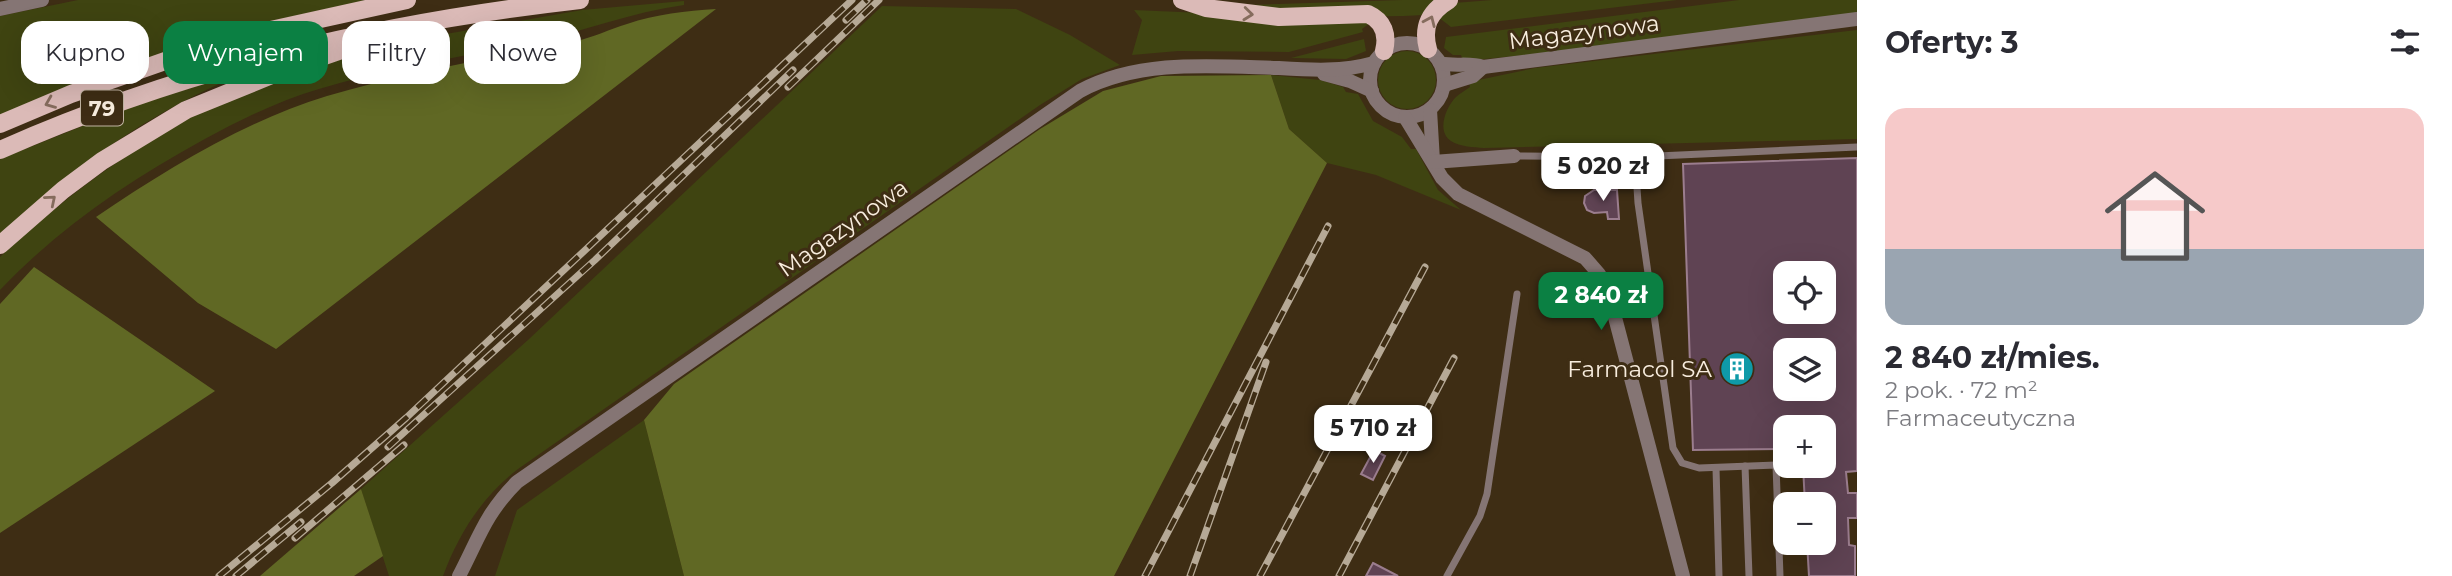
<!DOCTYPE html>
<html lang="pl">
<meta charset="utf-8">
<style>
:root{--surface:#fff;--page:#f7f7f7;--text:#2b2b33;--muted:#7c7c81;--accent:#0b8043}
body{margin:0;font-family:Montserrat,sans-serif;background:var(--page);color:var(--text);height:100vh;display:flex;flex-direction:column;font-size:26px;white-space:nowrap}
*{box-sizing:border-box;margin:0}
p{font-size:23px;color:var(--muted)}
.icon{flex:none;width:38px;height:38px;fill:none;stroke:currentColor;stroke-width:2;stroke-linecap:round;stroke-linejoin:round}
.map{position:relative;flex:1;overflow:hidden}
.drawer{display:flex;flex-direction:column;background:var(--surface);width:595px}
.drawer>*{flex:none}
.banner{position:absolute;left:21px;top:21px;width:665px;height:63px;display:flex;gap:14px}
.tools{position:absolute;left:1773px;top:261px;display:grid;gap:14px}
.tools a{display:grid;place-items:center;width:63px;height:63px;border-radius:14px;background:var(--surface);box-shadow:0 7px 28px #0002;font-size:35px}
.price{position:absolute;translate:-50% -60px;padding:0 16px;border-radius:14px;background:#fff;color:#222;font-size:23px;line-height:46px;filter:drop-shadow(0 2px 4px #0008)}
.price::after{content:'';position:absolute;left:50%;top:42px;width:21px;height:16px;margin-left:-10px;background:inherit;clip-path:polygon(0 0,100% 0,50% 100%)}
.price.current{background:var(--accent);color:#fff}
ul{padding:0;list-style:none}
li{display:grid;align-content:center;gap:14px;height:371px;padding:0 28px}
li span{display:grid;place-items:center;height:217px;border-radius:21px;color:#555}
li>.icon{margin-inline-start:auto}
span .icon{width:126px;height:126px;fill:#fffc;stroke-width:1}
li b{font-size:30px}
h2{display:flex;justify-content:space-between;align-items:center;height:84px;padding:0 28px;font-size:30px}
.pill{padding:0 24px;border-radius:21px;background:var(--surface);box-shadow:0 7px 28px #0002;font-size:24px;line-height:63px}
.pill.current{background:var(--accent);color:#fff}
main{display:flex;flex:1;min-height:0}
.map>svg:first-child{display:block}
.green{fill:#3f4411}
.forest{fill:#606824}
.building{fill:#5f4353;stroke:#9b7d8e;stroke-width:2;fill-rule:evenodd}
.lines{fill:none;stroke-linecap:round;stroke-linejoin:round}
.service{stroke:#857574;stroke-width:7}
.minor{stroke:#857574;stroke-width:14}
.tertiary{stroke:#857574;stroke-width:14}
.primary{stroke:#dbbab7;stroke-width:18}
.rail-casing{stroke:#b6a996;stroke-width:7}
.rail{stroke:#3e2d14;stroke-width:4.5;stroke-dasharray:13;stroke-linecap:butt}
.oneway{stroke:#856c5d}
.labels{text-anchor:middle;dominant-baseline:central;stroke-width:6;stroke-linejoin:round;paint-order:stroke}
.shield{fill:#3e2d14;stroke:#c0b3a1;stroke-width:2}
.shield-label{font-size:21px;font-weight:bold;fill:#f8edde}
.street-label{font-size:23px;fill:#f8edde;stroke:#3e2d14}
.poi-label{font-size:23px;fill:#f8edde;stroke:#3e2d14;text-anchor:end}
</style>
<main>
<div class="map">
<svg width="1857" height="576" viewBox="0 0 1857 576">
<rect width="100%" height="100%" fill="#3e2d14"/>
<g class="green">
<polygon points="78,0 367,0 271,21 0,115 0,16"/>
<path d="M 1402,0 L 1435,0 L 1423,15 C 1364,19 1307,13 1248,5 Z"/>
<polygon points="1492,0 1677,0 1451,27 1442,20 1435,18 1454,3"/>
<polygon points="1739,0 1857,0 1857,13 1527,55 1463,61 1461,55 1453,55 1444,48 1446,37"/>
<path d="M 684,1 L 684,5 C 632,12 582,32 530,43 C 460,57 388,68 319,89 C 278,101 240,120 203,140 C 128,181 59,228 0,290 L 0,257 C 62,199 128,150 202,111 C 226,98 252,91 277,81 C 308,69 339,56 372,47 L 582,10 Z"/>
<path d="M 882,6 L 1016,9 L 1070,35 L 1120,65 L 1082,79 L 1040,105 L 518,469 C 482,497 459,533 443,576 L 389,576 L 361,489 L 528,340 Z"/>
<polygon points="1134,10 1340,19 1370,23 1362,29 1363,32 1289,52 1178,51 1132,55 1142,20"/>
<path d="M 1857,30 L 1857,139 L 1484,148 C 1474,147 1460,147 1451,141 C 1436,131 1446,107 1456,97 C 1460,93 1466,90 1470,87 L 1469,82 L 1535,68 Z"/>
<polygon points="1364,39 1366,51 1346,59 1291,58"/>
<circle cx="1407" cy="80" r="29"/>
<path d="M 251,69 C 221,83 192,96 164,112 C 104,146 50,188 0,235 L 0,159 L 138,104 Z"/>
<polygon points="1271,75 1320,80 1343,87 1346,92 1358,94 1373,121 1402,137 1411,149 1416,149 1438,190 1461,210 1376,175 1327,163 1289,129"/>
<polygon points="644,420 684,576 495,576 517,510"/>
</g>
<g class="forest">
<path d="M 716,9 L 276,349 L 198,303 L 96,217 C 167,169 245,121 327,96 C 408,72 493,58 577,41 C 594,37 610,29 627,24 C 656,14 686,11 716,9 Z"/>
<polygon points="1271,75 1289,129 1327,163 1114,576 684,576 644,420 674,384 1040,129 1103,91 1161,76"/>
<polygon points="34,267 215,391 0,533 0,304"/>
<polygon points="361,489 383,556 354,576 260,576"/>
</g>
<g class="building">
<path d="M 1857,158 L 1857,471 L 1846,472 L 1848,493 L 1857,493 L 1857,518 L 1848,518 L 1849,545 L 1855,546 L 1855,576 L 1809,576 L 1807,542 L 1824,542 L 1824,504 L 1805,504 L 1803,466 L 1824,466 L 1824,427 L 1785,427 L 1785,449 L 1693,450 L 1683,164 ZM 1785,273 L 1824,273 L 1824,312 L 1785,312 ZM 1785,350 L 1824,350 L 1824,388 L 1785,388 Z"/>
<polygon points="1594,190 1617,190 1619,219 1608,219 1607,212 1594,213 1587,210 1584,203 1585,196"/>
<polygon points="1374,450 1385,456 1373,480 1361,474"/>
<polygon points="1373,563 1398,576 1366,576"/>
</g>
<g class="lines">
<g class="service">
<polyline points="1514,156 1635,157"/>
<polyline points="1745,466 1749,576"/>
<polyline points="1716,468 1719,576"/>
<polyline points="1447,576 1480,516 1487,494 1517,294"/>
<polyline points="1780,576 1776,465 1699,468 1682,463 1673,448 1638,203 1635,157 1857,147"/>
</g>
<g class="minor">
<circle cx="1407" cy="80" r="37"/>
<path d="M 1440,63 C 1455,67 1469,62 1483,67 L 1857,19"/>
<polyline points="1324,74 1350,81 1372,91"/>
<polyline points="1444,85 1473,76 1483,67"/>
<polyline points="1430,110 1433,161"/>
<polyline points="1405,117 1442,178 1458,194 1585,258 1599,274 1612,306 1683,576"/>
<polyline points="1433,162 1514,156"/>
<path d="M 459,576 C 479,538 485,514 517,482 L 1080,91 C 1139,59 1213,66 1277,68 C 1311,70 1342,72 1374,63"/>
</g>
<polyline class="tertiary" points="0,9 42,0"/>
<g class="primary">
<path d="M 1182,0 L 1206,8 L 1279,17 L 1368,14 C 1384,21 1388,35 1384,51"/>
<path d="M 1428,49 C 1422,27 1429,12 1449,0"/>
<polyline points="0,124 71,94 225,40 407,0"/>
<path d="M 0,150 C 188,67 377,23 580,0"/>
<polyline points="0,245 63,190 102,161 186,110 284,70 359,44"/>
</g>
<g class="rail-casing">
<g id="rail">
<polyline points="846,20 867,0"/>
<polyline points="788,87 879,0"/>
<polyline points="388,447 595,260 793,70"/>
<polyline points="295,538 404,445"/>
<polyline points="219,576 332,483 406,418 852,0"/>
<polyline points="236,576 301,522"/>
<polyline points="1145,576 1328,226"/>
<polyline points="1190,576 1266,362"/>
<polyline points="1260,576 1425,267"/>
<polyline points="1339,576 1454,358"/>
</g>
</g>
<use href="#rail" class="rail"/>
</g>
<defs><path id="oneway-chevron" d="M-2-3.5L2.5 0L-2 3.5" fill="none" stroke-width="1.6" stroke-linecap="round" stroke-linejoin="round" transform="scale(1.75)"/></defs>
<g class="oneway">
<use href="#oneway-chevron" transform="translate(1248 14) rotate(6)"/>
<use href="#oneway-chevron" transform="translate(1430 21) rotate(-66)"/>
<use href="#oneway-chevron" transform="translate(50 103) rotate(158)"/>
<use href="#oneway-chevron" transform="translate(51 200) rotate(-40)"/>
</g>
<defs>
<g id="building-disc" transform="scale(1.75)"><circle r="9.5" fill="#0f9aa8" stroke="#3e2d14"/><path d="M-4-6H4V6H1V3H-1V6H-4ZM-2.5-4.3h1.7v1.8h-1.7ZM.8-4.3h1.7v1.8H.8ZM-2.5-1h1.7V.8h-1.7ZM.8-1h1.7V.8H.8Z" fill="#fff"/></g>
</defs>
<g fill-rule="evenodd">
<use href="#building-disc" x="1737" y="369"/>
</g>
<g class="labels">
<rect class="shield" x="81" y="90.5" width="42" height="35" rx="5"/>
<g class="shield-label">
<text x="102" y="108">79</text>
</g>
<g class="street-label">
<text transform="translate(1584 32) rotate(-7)">Magazynowa</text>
<text transform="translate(843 228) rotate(-35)">Magazynowa</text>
</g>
<g class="poi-label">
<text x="1712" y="369">Farmacol SA</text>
</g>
</g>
</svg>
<div class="tools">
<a><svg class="icon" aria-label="locate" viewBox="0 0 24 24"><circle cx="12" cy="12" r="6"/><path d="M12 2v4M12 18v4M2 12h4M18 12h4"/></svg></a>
<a><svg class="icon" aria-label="layers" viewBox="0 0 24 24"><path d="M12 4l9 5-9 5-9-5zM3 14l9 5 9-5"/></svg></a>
<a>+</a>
<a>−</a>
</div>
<b class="price" style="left:1603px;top:203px">5 020 zł</b>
<b class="price current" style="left:1601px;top:332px">2 840 zł</b>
<b class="price" style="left:1373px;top:465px">5 710 zł</b>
<div class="banner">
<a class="pill">Kupno</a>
<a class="pill current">Wynajem</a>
<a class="pill">Filtry</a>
<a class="pill">Nowe</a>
</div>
</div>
<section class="drawer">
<h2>Oferty: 3<svg class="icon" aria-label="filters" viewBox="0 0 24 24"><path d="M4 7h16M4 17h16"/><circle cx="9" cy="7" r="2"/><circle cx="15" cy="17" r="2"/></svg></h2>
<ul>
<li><span style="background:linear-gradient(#f6c9c9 65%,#9aa5b1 0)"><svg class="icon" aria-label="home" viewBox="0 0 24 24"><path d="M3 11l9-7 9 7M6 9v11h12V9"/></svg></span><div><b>2 840 zł/mies.</b><p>2 pok. · 72 m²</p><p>Farmaceutyczna</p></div></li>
</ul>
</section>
</main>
